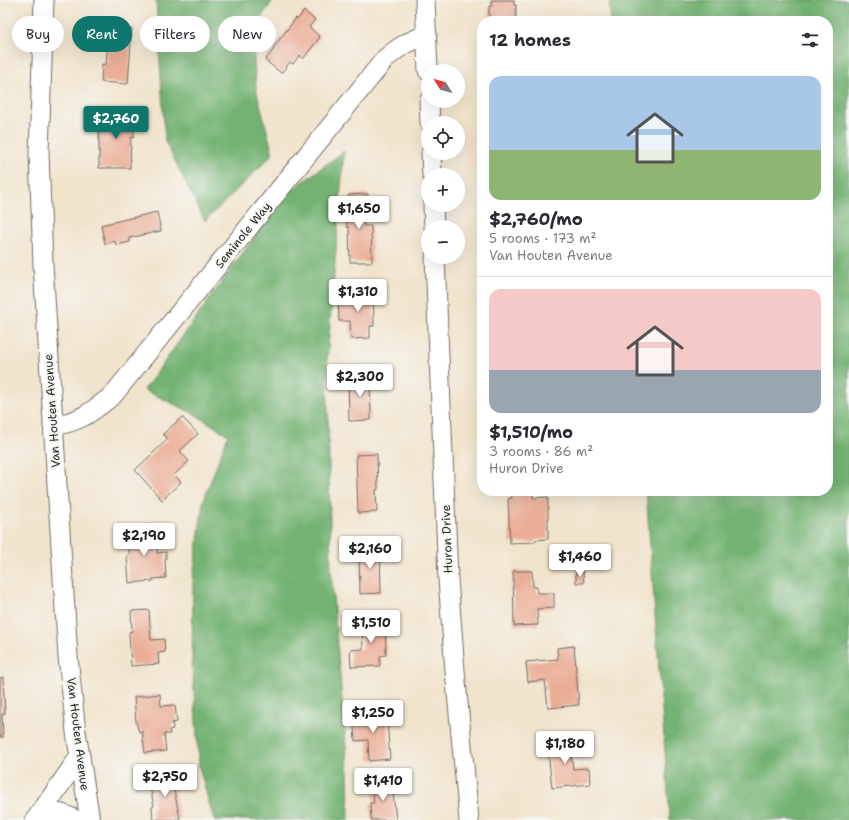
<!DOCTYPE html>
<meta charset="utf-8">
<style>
:root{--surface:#fff;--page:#f7f7f7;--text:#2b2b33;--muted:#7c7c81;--line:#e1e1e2;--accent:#0f766e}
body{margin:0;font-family:"Shantell Sans",sans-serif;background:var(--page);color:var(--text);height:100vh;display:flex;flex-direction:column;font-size:15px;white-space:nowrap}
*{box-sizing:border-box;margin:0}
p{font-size:13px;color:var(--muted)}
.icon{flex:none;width:22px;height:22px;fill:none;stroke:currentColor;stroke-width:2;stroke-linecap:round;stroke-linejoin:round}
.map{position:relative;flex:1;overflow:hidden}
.side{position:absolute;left:477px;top:16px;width:356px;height:480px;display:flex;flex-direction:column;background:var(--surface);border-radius:16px;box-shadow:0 4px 16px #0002}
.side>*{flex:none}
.hud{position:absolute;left:12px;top:16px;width:380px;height:36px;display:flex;gap:8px}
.needle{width:26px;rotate:307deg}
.fabs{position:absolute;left:421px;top:64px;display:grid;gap:8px}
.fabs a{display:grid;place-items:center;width:44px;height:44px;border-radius:50%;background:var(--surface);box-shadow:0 4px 16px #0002;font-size:20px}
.price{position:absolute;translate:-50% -34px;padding:0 9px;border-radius:4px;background:#fff;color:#222;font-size:13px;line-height:26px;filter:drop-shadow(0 1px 2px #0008)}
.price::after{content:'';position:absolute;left:50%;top:24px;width:12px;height:9px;margin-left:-6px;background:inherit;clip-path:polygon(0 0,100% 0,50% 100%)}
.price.on{background:var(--accent);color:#fff}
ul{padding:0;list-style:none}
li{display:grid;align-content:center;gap:8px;height:212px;padding:0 12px}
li+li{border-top:1px solid var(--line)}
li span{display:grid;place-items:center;height:124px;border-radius:12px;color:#555}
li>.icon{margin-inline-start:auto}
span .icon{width:72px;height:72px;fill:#fffc;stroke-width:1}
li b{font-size:17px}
h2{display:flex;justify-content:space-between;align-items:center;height:48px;padding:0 12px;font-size:17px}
.chip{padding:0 14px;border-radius:18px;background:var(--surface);box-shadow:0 4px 16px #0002;font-size:14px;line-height:36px}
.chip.on{background:var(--accent);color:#fff}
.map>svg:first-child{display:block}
.forest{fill:#73b272;stroke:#4f6e4e}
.building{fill:#ebad95}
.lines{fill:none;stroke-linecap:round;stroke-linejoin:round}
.minor-casing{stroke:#706c64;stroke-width:21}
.minor{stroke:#fff;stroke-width:19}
.labels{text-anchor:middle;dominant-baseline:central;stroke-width:4;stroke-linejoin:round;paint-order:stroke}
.street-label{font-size:12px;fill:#2b2b2b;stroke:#f6f6f2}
</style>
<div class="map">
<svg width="849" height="820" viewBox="0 0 849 820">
<rect width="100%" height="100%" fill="#f6f6f2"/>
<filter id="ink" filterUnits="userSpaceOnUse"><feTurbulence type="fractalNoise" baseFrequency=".025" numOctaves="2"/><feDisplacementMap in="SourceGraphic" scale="8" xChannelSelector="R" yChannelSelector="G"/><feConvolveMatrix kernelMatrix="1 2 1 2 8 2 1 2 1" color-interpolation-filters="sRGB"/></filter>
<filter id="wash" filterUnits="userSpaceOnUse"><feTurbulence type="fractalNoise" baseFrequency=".012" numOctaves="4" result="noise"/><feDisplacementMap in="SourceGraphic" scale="16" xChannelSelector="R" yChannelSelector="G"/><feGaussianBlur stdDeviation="0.9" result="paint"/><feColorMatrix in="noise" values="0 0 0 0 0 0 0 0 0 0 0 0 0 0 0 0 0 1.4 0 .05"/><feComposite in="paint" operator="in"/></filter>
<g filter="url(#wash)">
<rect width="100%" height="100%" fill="#f1e4cd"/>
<g class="forest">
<polygon points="156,0 273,0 252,31 256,89 273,154 205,221 165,141"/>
<polygon points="609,0 849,0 849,820 670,820 646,491 828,491 828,21 611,21"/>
<polygon points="344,151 327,361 331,572 348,769 349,820 214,820 199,767 192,662 193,577 203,502 228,435 193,413 144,390 284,196"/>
</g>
<g id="blocks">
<g class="building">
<polygon points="491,0 514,0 514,5 516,5 516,21 489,21 489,6 492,6"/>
<polygon points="304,11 315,20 309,27 320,37 303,59 300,55 293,64 290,62 281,73 265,60 274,49 273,48 296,18 298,19"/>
<polygon points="109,28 132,29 128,84 101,82 102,64 106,65"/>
<polygon points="101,111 127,111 127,117 134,117 134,138 131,137 130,168 99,168 99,125 102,125"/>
<polygon points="368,194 369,215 364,216 364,226 371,226 372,262 350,262 349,227 347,227 346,215 350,215 349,195"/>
<polygon points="157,212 161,231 129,238 130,242 116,245 115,241 105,244 101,225"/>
<polygon points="373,290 374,326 370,326 370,338 351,339 350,321 339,321 338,298 350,298 349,291"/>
<polygon points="370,374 371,420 349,421 348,375"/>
<polygon points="182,417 198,434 180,451 189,461 174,475 181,482 162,500 135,470 168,439 163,434"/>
<polygon points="377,454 378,489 376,490 377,512 358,513 356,455"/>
<polygon points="511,491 533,491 533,498 548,497 548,539 535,540 535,542 510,543 508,499 512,498"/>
<polygon points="150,525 151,546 157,545 157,553 166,552 166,559 165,559 166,578 153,579 153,581 129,583 127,556 129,555 128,527"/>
<polygon points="380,546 381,593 360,594 359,547"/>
<polygon points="513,571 532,571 533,587 537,587 537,593 554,593 554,608 537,609 538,625 514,626"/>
<polygon points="576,572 583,572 584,583 576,583"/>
<polygon points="149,610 151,640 164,639 165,652 158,653 159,664 131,666 129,632 132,631 131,611"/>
<polygon points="362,618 385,618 386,655 380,656 380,666 351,667 350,650 363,649"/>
<polygon points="574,646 579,705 548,708 545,680 528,682 526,662 558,659 557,648"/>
<polygon points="3,677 5,714 2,714 3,737 0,737 0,678"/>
<polygon points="160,694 161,706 175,705 177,722 172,723 173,729 169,730 170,734 164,734 166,751 145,753 142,731 139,732 136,722 134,697"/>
<polygon points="385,711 386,722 387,721 390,759 369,761 368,740 355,741 353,713"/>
<polygon points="569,735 573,769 589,768 590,784 552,788 548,751 552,751 551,737"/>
<polygon points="181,776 183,788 174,790 180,819 153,820 152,807 154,806 149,782"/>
<polygon points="392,782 396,820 371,820 370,803 374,803 372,784"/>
</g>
</g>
</g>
<g filter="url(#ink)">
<use href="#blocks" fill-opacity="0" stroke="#706c64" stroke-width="1"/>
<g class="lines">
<g class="minor-casing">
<g id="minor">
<polyline points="44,0 39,153 43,265 68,657 76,732 90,820"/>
<polyline points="425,0 428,71"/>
<polyline points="429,101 430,123"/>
<polyline points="431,153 432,175"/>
<polyline points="433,205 434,227"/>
<polyline points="435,257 448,579 455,671 469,820"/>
<path d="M 53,426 C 82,421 90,413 113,395 L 385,59 C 400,46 407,42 427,35"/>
<polyline points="39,815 80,756"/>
<path d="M 35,820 L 39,815 C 55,810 62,813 76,820"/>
</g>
</g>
<use href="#minor" class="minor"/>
</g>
</g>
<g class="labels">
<g class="street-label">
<text transform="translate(243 235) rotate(-51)">Seminole Way</text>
<text transform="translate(52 411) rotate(-94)">Van Houten Avenue</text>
<text transform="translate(447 539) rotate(-92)">Huron Drive</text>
<text transform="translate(78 734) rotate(83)">Van Houten Avenue</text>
</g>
</g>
</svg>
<div class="fabs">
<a><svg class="needle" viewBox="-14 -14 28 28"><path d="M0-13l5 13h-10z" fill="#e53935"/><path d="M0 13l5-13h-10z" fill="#7c7c81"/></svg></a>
<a><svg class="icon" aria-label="locate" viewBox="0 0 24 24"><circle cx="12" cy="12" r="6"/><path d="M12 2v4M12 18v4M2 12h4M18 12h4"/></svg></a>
<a>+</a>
<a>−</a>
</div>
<b class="price on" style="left:116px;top:140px">$2,760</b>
<b class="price" style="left:359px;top:230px">$1,650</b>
<b class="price" style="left:358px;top:313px">$1,310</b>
<b class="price" style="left:360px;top:398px">$2,300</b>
<b class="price" style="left:144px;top:557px">$2,190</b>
<b class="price" style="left:370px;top:570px">$2,160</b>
<b class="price" style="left:580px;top:578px">$1,460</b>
<b class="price" style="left:371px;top:644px">$1,510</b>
<b class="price" style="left:373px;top:734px">$1,250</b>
<b class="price" style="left:565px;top:765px">$1,180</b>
<b class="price" style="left:165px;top:798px">$2,750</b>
<b class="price" style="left:383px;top:802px">$1,410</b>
<div class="hud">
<a class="chip">Buy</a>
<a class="chip on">Rent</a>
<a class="chip">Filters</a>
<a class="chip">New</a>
</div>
<section class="side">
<h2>12 homes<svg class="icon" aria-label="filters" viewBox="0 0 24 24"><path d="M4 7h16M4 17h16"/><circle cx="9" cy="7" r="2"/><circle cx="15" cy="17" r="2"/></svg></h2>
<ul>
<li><span style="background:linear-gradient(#a9c7e8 60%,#8fb573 0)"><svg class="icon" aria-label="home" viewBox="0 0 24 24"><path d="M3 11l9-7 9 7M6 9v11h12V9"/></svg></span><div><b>$2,760/mo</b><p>5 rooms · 173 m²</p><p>Van Houten Avenue</p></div></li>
<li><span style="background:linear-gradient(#f6c9c9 65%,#9aa5b1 0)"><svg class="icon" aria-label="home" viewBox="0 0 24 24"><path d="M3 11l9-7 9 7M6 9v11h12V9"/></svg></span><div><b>$1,510/mo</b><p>3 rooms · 86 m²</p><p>Huron Drive</p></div></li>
</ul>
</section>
</div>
